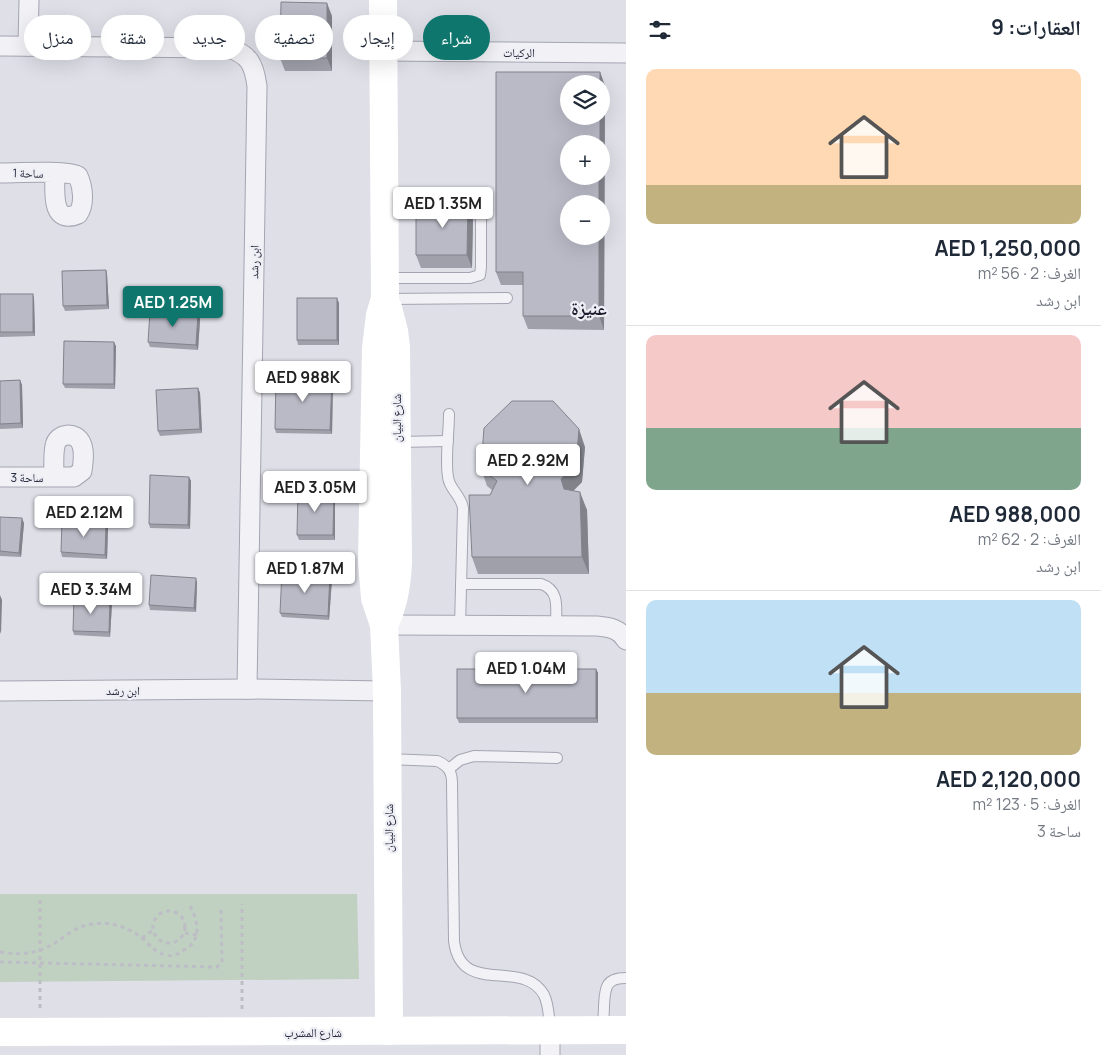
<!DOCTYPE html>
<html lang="ar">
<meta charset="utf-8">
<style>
:root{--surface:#fff;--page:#f2f2f3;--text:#1f2937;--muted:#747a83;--line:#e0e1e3;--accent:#0f766e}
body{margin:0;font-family:Manrope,"Noto Naskh Arabic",sans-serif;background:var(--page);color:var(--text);direction:rtl;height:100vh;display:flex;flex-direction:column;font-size:19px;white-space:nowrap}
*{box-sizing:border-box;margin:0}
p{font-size:16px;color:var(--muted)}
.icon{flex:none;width:28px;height:28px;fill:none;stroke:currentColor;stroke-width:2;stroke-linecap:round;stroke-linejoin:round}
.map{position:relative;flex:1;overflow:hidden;direction:ltr}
.panel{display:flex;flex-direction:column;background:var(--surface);width:475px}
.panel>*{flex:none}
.banner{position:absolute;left:15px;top:15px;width:475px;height:45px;direction:rtl;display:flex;gap:10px}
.buttons{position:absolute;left:560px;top:75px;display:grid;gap:10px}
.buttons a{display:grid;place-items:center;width:50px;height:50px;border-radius:50%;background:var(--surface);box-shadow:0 5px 20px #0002;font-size:25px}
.price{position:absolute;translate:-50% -42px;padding:0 11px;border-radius:5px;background:#fff;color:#222;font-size:16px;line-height:32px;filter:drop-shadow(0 1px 2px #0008)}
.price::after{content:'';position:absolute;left:50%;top:30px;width:15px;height:11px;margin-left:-8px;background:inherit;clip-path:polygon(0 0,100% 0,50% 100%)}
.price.on{background:var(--accent);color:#fff}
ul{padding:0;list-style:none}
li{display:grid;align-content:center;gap:10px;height:265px;padding:0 20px}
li+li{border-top:1px solid var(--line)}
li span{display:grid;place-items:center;height:155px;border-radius:10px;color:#555}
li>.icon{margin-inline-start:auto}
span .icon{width:90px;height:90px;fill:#fffc;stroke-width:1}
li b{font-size:21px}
h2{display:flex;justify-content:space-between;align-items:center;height:60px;padding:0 20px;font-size:21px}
.pill{padding:0 18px;border-radius:22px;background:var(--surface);box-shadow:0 5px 20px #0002;font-size:18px;line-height:45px}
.pill.on{background:var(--accent);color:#fff}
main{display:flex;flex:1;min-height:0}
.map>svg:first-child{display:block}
.green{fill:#c0d0c1}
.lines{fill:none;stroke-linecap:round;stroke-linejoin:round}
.lane-casing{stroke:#a4a5b1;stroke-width:12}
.street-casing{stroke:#a4a5b1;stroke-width:21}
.path{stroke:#bdbdc6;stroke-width:3;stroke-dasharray:4 4;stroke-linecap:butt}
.lane{stroke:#f1f1f6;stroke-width:10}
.street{stroke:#f1f1f6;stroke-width:19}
.secondary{stroke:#fff;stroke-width:28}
.wall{fill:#9fa0aa}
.shaded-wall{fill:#82828b}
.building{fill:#b9bac6;stroke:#82828b}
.labels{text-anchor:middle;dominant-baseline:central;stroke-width:4.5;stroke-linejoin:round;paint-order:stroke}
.street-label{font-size:12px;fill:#282a3d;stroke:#eeeff5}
.district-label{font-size:18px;font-weight:bold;fill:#1b1c2e;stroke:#eeeff5}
</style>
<main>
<section class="panel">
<h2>العقارات: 9<svg class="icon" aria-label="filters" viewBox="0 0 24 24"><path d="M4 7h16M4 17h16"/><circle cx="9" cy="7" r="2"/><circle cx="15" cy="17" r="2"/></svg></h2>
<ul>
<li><span style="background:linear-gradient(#ffd9b3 75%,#c2b280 0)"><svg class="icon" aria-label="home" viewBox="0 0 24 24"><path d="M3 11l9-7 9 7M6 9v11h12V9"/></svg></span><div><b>AED 1,250,000</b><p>الغرف: 2 · 56 m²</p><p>ابن رشد</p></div></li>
<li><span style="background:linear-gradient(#f6c9c9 60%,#7fa58c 0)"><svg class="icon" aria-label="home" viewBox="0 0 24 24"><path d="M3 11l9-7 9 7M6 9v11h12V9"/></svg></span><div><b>AED 988,000</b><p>الغرف: 2 · 62 m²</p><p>ابن رشد</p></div></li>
<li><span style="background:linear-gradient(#bfe0f5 60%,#c2b280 0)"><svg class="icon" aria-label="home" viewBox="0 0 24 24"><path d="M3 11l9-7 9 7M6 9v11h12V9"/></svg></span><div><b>AED 2,120,000</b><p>الغرف: 5 · 123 m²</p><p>ساحة 3</p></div></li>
</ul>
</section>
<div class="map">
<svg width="626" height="1055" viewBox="0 0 626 1055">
<rect width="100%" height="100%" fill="#dedfe7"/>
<polygon class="green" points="0,894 357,894 359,979 0,982"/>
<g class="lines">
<g class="lane-casing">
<g id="lane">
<polyline points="386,278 470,278 480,275 481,267 481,219 474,202"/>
<polyline points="385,299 507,298"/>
<path d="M 449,414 C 449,433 445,459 448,477 C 449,489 461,495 463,508 L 460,626"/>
<polyline points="398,442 448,441"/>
<path d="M 461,584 L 541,584 C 560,590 556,608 556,625"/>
<path d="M 389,759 L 437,761 C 447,765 452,771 452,782 L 454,941 C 461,998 523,957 544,995 C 549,1005 549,1018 550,1029"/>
<polyline points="449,769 460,760 474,756 557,758"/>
<path d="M 603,1030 C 603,1021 604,1013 604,1005 C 605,987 606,978 626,978"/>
</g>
</g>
<g class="street-casing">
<g id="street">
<path d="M 0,46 L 228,48 C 249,54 254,64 257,86 L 247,689"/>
<polyline points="28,46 29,0"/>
<polyline points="383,51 626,53"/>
<path d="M 0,173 C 16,173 67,170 78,176 C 83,187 85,204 78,214 C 50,226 55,189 55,173"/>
<path d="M 0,477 L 74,477 L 82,471 C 83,463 85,451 81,443 C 76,431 57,433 55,446 C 53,455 54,467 54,477"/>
<path d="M 384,625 L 597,626 C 609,627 620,629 626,640"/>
<polyline points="0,691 247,689 387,691"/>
<polyline points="550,1031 550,1055"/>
</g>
</g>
<g class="path">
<polyline points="40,900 40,1011"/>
<circle cx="169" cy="927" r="16"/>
<polyline points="185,933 197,935"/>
<polyline points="142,938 153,930"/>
<path d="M 0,952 C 24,956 41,953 61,939 C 69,933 78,927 88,925 C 107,920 127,926 142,938 C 150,945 155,953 166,955 C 173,957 179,954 184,950 C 203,940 198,920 189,904"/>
<polyline points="0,962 217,967 222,961 221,909"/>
<polyline points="242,1009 242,904"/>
</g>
<use href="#lane" class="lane"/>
<use href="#street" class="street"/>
<g class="secondary">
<polyline points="383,0 385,299 380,315 376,348 372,562 375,598 384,625 387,691 389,1031"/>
<path d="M 384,625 C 394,605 397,585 398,563 L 396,347 L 394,331 L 388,308"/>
<polyline points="0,1032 626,1030"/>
</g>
</g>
<g class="wall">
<polygon points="332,16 332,71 285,71 280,58"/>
<polygon points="600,72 605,86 604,330 528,329 523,316 523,285 501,285 496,272"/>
<polygon points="468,202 473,216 472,268 421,268 416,255"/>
<polygon points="106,270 107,274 109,309 65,311 63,306"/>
<polygon points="0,294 34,298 35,336 0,337"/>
<polygon points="339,303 339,345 298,345 297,340"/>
<polygon points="198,314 200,319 198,350 150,347 148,342"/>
<polygon points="116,346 115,389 65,388 63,384"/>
<polygon points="332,378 333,383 332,434 276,433 275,429"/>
<polygon points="20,380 22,385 23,428 0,429 0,381"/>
<polygon points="198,388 200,393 202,433 160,436 158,431"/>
<polygon points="585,447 582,482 573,491 587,510 589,574 478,574 472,557 490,495 492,490 487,486 481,468"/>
<polygon points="189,477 191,481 190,529 150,528 149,524"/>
<polygon points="334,492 335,496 335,540 299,540 297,535"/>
<polygon points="0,517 24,523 21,557 0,556"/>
<polygon points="108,528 107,559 62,557 61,552"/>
<polygon points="330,574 332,579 329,620 282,617 280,613"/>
<polygon points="197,582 196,612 150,610 149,605"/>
<polygon points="112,603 110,637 74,635 73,631"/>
<polygon points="596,669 598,673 598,723 459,723 457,718"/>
</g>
<g class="shaded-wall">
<polygon points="327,3 332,16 332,71 327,58"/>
<polygon points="600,72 605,86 604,330 599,316 599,236 601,236 601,204 599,204 599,176 601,176 601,144 600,144 600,116 601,116 601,84 600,84"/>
<polygon points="468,202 473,216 472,268 467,255"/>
<polygon points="106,270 107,274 109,309 107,305"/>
<polygon points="33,294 34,298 35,336 33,332"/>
<polygon points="337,298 339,303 339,345 337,340"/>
<polygon points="198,314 200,319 198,350 196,345"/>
<polygon points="114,342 116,346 115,389 114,384"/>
<polygon points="332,378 333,383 332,434 330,430"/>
<polygon points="20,380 22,385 23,428 21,423"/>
<polygon points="198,388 200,393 202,433 200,429"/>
<polygon points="579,429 585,447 582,482 568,496 564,489 561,479"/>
<polygon points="189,477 191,481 190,529 188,525"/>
<polygon points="334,492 335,496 335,540 333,535"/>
<polygon points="580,492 587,510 589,574 582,557"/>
<polygon points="22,518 24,523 21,557 19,553"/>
<polygon points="106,523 108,528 107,559 105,555"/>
<polygon points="330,574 332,579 329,620 328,616"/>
<polygon points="196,578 197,582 196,612 194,608"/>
<polygon points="0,595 2,600 1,634 0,631"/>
<polygon points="110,599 112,603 110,637 109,632"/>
<polygon points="596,669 598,673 598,723 596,718"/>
</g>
<g class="building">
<polygon points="281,2 327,3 327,58 280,58"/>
<polygon points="496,72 600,72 600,84 569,84 569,116 600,116 600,144 569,144 569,176 599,176 599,204 569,204 569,236 599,236 599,316 523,316 523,272 496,272"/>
<polygon points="433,202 468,202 467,255 416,255 416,216"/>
<polygon points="106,270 107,305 63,306 62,271"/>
<rect x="0" y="294" width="33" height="38"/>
<rect x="297" y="298" width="40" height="42"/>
<polygon points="150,312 198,314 196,345 148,342"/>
<polygon points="64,341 114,342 114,384 63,384"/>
<polygon points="276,377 332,378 330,430 275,429"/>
<polygon points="20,380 21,423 0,424 0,381"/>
<polygon points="198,388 200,429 158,431 156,390"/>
<polygon points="512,401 553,401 579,429 576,464 561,479 564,489 580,492 582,557 472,557 469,495 490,495 497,481 481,468 484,428"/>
<polygon points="150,475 189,477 188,525 149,524"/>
<polygon points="298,491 334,492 333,535 297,535"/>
<polygon points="0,517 22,518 19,553 0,551"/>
<polygon points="62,521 106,523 105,555 61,552"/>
<polygon points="282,571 330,574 328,616 280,613"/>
<polygon points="151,575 196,578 194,608 149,605"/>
<polygon points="74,597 110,599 109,632 73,631"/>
<rect x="457" y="669" width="139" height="49"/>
</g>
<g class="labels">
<g class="street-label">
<text x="519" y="52">الركيات</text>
<text transform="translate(28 173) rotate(1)">ساحة 1</text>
<text transform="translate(254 262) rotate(-89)">ابن رشد</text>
<text transform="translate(396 418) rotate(-90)">شارع البيان</text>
<text x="27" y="477">ساحة 3</text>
<text x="123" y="690">ابن رشد</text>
<text transform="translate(388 828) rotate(-90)">شارع البيان</text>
<text x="313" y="1032">شارع المشرب</text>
</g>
<g class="district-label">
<text x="589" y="308">عنيزة</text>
</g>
</g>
</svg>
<div class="buttons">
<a><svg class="icon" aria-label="layers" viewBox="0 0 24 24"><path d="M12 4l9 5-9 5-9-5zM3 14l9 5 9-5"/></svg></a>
<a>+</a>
<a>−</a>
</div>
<b class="price" style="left:443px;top:229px">AED 1.35M</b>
<b class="price on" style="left:173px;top:328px">AED 1.25M</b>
<b class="price" style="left:303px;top:403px">AED 988K</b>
<b class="price" style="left:528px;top:486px">AED 2.92M</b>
<b class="price" style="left:315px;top:513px">AED 3.05M</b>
<b class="price" style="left:84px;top:538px">AED 2.12M</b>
<b class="price" style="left:305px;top:594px">AED 1.87M</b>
<b class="price" style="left:91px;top:615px">AED 3.34M</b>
<b class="price" style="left:526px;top:694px">AED 1.04M</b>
<div class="banner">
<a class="pill on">شراء</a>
<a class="pill">إيجار</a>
<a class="pill">تصفية</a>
<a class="pill">جديد</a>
<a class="pill">شقة</a>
<a class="pill">منزل</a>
</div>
</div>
</main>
